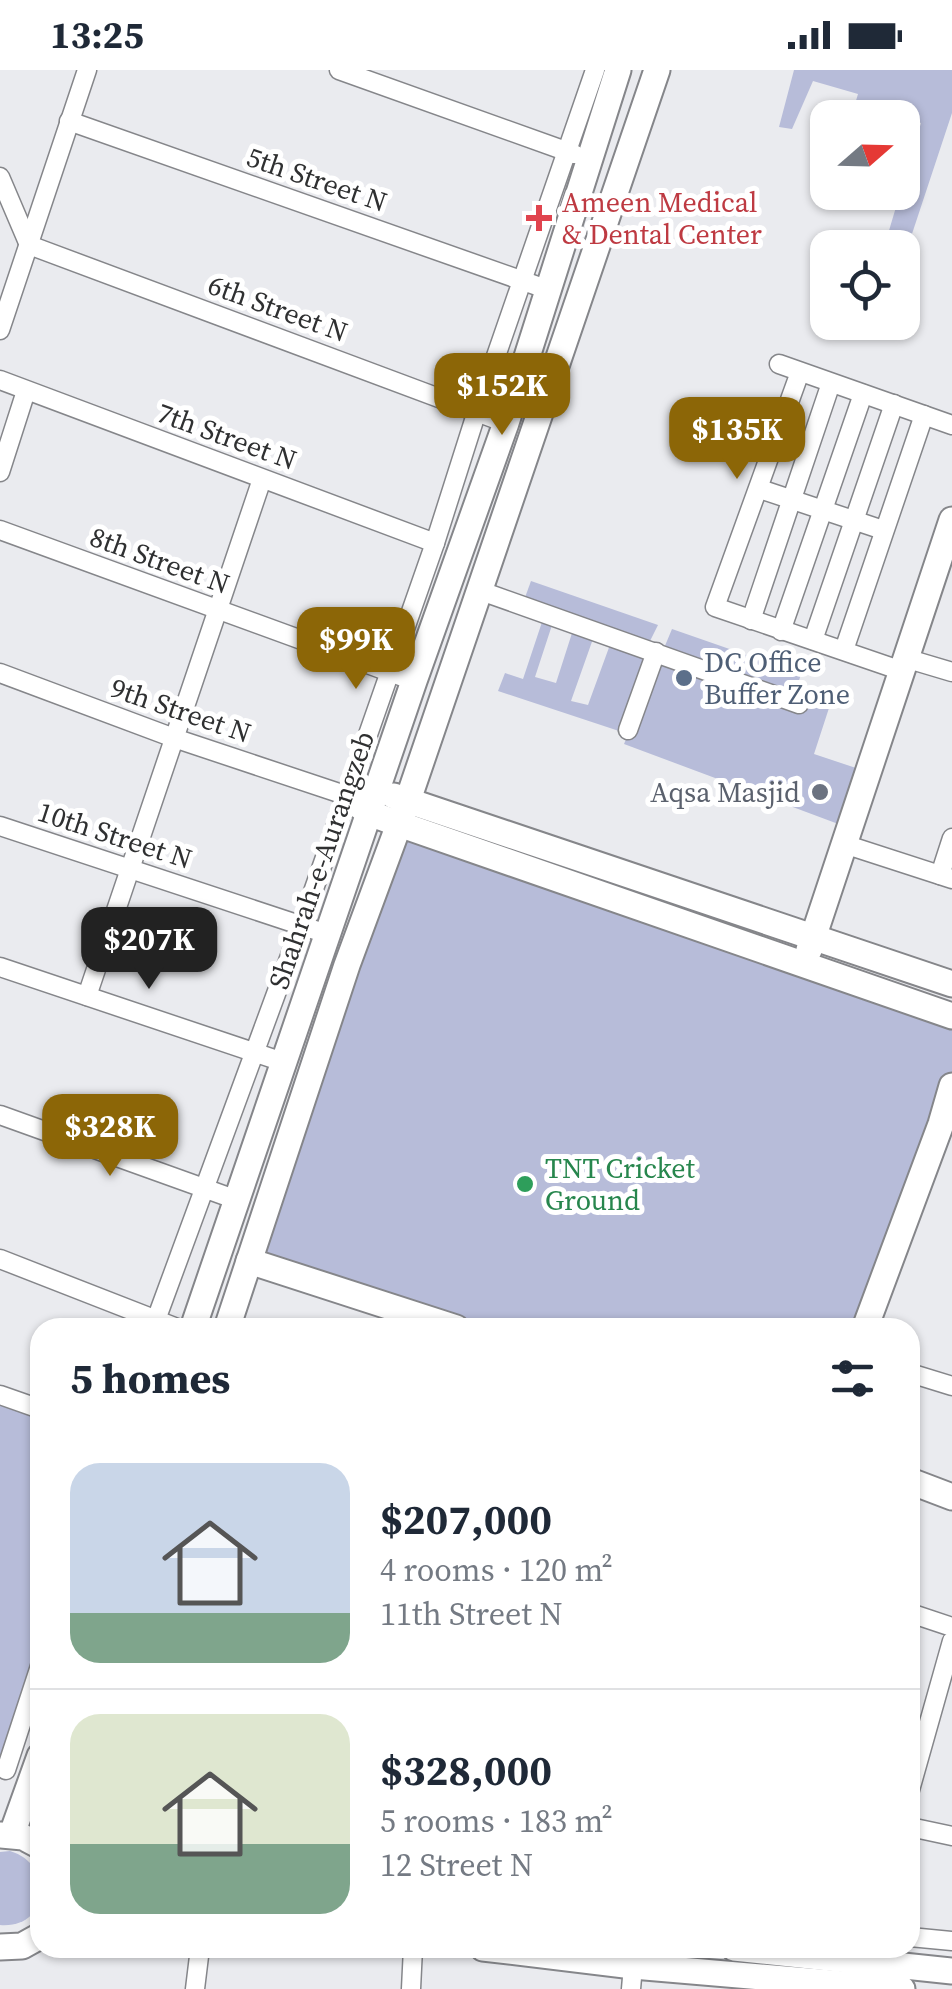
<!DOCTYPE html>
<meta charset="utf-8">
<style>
:root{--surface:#fff;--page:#f2f2f3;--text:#1f2937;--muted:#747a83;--line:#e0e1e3;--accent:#8c6607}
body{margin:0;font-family:"Source Serif 4",serif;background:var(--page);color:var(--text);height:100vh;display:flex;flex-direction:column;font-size:38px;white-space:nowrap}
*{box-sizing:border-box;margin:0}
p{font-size:32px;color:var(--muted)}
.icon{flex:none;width:55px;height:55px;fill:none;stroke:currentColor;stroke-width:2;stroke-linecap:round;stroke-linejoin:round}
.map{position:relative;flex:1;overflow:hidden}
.sheet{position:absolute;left:30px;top:1248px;width:890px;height:640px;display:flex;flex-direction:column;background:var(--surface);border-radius:30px;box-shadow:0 2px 8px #0004}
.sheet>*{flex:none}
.needle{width:65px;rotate:70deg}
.buttons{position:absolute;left:810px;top:30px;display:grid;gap:20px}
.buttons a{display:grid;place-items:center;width:110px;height:110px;border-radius:20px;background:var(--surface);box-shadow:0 2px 8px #0004;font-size:50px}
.price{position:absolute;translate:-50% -85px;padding:0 22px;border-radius:20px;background:var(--accent);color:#fff;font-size:32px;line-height:65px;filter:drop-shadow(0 2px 5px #0008)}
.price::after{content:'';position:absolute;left:50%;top:60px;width:30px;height:22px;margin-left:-15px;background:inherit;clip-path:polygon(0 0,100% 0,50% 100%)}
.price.on{background:#222;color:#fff}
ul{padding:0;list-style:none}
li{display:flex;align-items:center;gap:30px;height:250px;padding:0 40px}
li+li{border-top:2px solid var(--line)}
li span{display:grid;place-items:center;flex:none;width:280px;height:200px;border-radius:30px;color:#555}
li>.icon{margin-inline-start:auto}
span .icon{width:120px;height:120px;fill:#fffc;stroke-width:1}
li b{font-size:42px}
h2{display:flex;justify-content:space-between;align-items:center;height:120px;padding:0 40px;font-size:42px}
.status{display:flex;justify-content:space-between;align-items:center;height:70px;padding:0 50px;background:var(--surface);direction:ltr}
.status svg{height:28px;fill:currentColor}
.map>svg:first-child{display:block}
.green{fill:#b7bcd9}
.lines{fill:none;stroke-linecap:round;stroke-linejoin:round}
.street-casing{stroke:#85868a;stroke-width:21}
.secondary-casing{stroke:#85868a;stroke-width:29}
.street{stroke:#fff;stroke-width:18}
.secondary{stroke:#fff;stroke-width:25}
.health-dot{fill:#e0444e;stroke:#fff;stroke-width:4}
.service-dot{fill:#5c6f8a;stroke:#fff;stroke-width:4}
.worship-dot{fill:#6b7280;stroke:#fff;stroke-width:4}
.leisure-dot{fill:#2e9e5b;stroke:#fff;stroke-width:4}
.labels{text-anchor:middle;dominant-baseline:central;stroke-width:10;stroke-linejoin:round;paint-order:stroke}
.street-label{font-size:28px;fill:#2f3031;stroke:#fff}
.health-label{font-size:28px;fill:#be3a42;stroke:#fff;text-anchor:start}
.service-label{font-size:28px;fill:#4e5e75;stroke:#fff;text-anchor:start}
.worship-label{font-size:28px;fill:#5b616d;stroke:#fff;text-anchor:end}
.leisure-label{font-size:28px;fill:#27864d;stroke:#fff;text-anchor:start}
</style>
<div class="status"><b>13:25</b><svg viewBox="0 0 49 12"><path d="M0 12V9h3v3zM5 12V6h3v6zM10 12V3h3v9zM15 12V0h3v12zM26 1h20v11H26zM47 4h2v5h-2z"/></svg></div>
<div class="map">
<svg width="952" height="1919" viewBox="0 0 952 1919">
<rect width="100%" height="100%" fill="#eaebef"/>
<g class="green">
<polygon points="794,0 952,0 952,43 907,179 885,174 921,53 877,39 863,41 860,47 851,47 858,24 813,11 792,59 779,57"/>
<polygon points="531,511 658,555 649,573 523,533"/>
<polygon points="543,549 553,552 535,607 556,613 573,560 594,566 571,631 588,635 611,572 649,584 622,662 498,621 505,603 523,609"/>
<polygon points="672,559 801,604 794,627 829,638 814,684 868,702 849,758 624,674"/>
<polygon points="398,755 952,941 952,1015 863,1257 427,1257 246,1187"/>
<polygon points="0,1327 40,1342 40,1596 0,1702"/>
<path d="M 10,1781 C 56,1795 50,1859 0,1855 L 0,1782 Z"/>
</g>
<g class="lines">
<g class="street-casing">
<g id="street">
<polyline points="339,0 574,84"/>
<polyline points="69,51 546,219"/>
<polyline points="0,107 29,175 506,353"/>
<polyline points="0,260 87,0"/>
<polyline points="779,294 952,355"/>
<polyline points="800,302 715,537 902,601"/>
<polyline points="0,310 435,473"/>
<polyline points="0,402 26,321"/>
<polyline points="760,419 883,460"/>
<polyline points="0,460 414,611"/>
<polyline points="481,521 799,634"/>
<polyline points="751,550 831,313"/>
<polyline points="781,561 863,324"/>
<polyline points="813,570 894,334"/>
<polyline points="844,580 924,345"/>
<polyline points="905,588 952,602"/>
<polyline points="0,603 174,668 345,725"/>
<polyline points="628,660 656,582"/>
<polyline points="0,756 327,864"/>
<polyline points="844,774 952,809"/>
<polyline points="940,805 952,768"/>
<polyline points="0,897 283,992"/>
<polyline points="87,926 262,409"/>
<polyline points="0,1045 237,1130"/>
<polyline points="0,1189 177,1258"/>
<polyline points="153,1258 301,856 435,473 477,341 595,0"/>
<polyline points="910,1303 952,1316"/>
<polyline points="0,1325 40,1339"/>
<polyline points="910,1543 952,1557"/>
<polyline points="6,1700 40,1596"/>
<polyline points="910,1720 952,1571"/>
<polyline points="910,1757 952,1766"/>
<polyline points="910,1867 952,1871"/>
<polyline points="195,1919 200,1878"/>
<polyline points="411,1919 413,1878"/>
<polyline points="631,1919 633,1896"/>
</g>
</g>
<g class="secondary-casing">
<g id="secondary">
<polyline points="345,725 369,743 399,754 952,946"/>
<polyline points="394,726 952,914"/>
<polyline points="809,880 952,450"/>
<polyline points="249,1191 456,1258"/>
<polyline points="193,1258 414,611 506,353 618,0"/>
<polyline points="227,1258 347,895 408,730 657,0"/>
<polyline points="865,1258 941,1054 952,1016"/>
<polyline points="910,1411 952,1427"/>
<polyline points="12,1764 40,1686"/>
<polyline points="0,1765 23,1767 40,1776"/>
<polyline points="0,1877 22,1876 40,1866"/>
<polyline points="483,1878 633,1896 902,1919"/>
<polyline points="734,1878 952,1901"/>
</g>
</g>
<use href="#street" class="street"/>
<use href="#secondary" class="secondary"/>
</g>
<path class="health-dot" d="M534 133h10v10h10v10h-10v10h-10v-10h-10v-10h10z"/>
<circle class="service-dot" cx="684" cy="608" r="10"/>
<circle class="worship-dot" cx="820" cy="722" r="10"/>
<circle class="leisure-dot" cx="525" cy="1114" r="10"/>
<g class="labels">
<g class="street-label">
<text transform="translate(317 109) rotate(19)">5th Street N</text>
<text transform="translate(278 238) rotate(20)">6th Street N</text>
<text transform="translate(227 366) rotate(20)">7th Street N</text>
<text transform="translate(160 490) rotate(20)">8th Street N</text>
<text transform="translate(181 640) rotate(19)">9th Street N</text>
<text transform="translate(115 765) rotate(18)">10th Street N</text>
<text transform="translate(321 790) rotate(-71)">Shahrah-e-Aurangzeb</text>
</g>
<g class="health-label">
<text x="562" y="132">Ameen Medical<tspan x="562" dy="32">&amp; Dental Center</tspan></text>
</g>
<g class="service-label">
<text x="704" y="592">DC Office<tspan x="704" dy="32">Buffer Zone</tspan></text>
</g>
<g class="worship-label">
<text x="800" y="722">Aqsa Masjid</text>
</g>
<g class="leisure-label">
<text x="545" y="1098">TNT Cricket<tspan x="545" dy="32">Ground</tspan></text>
</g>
</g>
</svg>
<div class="buttons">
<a><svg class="needle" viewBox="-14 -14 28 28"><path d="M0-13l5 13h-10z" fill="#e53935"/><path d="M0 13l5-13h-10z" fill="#747a83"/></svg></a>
<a><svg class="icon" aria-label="locate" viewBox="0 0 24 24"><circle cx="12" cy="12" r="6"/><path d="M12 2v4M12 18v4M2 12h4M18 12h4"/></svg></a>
</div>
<b class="price" style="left:502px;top:368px">$152K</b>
<b class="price" style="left:737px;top:412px">$135K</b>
<b class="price" style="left:356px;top:622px">$99K</b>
<b class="price on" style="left:149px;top:922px">$207K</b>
<b class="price" style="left:110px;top:1109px">$328K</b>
<section class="sheet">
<h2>5 homes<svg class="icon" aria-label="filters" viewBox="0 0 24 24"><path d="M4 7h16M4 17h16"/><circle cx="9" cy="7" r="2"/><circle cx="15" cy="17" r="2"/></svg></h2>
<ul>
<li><span style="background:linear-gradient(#c9d6e8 75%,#7fa58c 0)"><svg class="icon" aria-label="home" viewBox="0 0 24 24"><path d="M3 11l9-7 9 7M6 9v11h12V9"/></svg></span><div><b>$207,000</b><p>4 rooms · 120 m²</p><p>11th Street N</p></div></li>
<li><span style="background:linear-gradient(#dfe7d0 65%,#7fa58c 0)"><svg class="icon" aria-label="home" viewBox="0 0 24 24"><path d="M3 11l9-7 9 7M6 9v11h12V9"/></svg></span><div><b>$328,000</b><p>5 rooms · 183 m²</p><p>12 Street N</p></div></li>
</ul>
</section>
</div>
